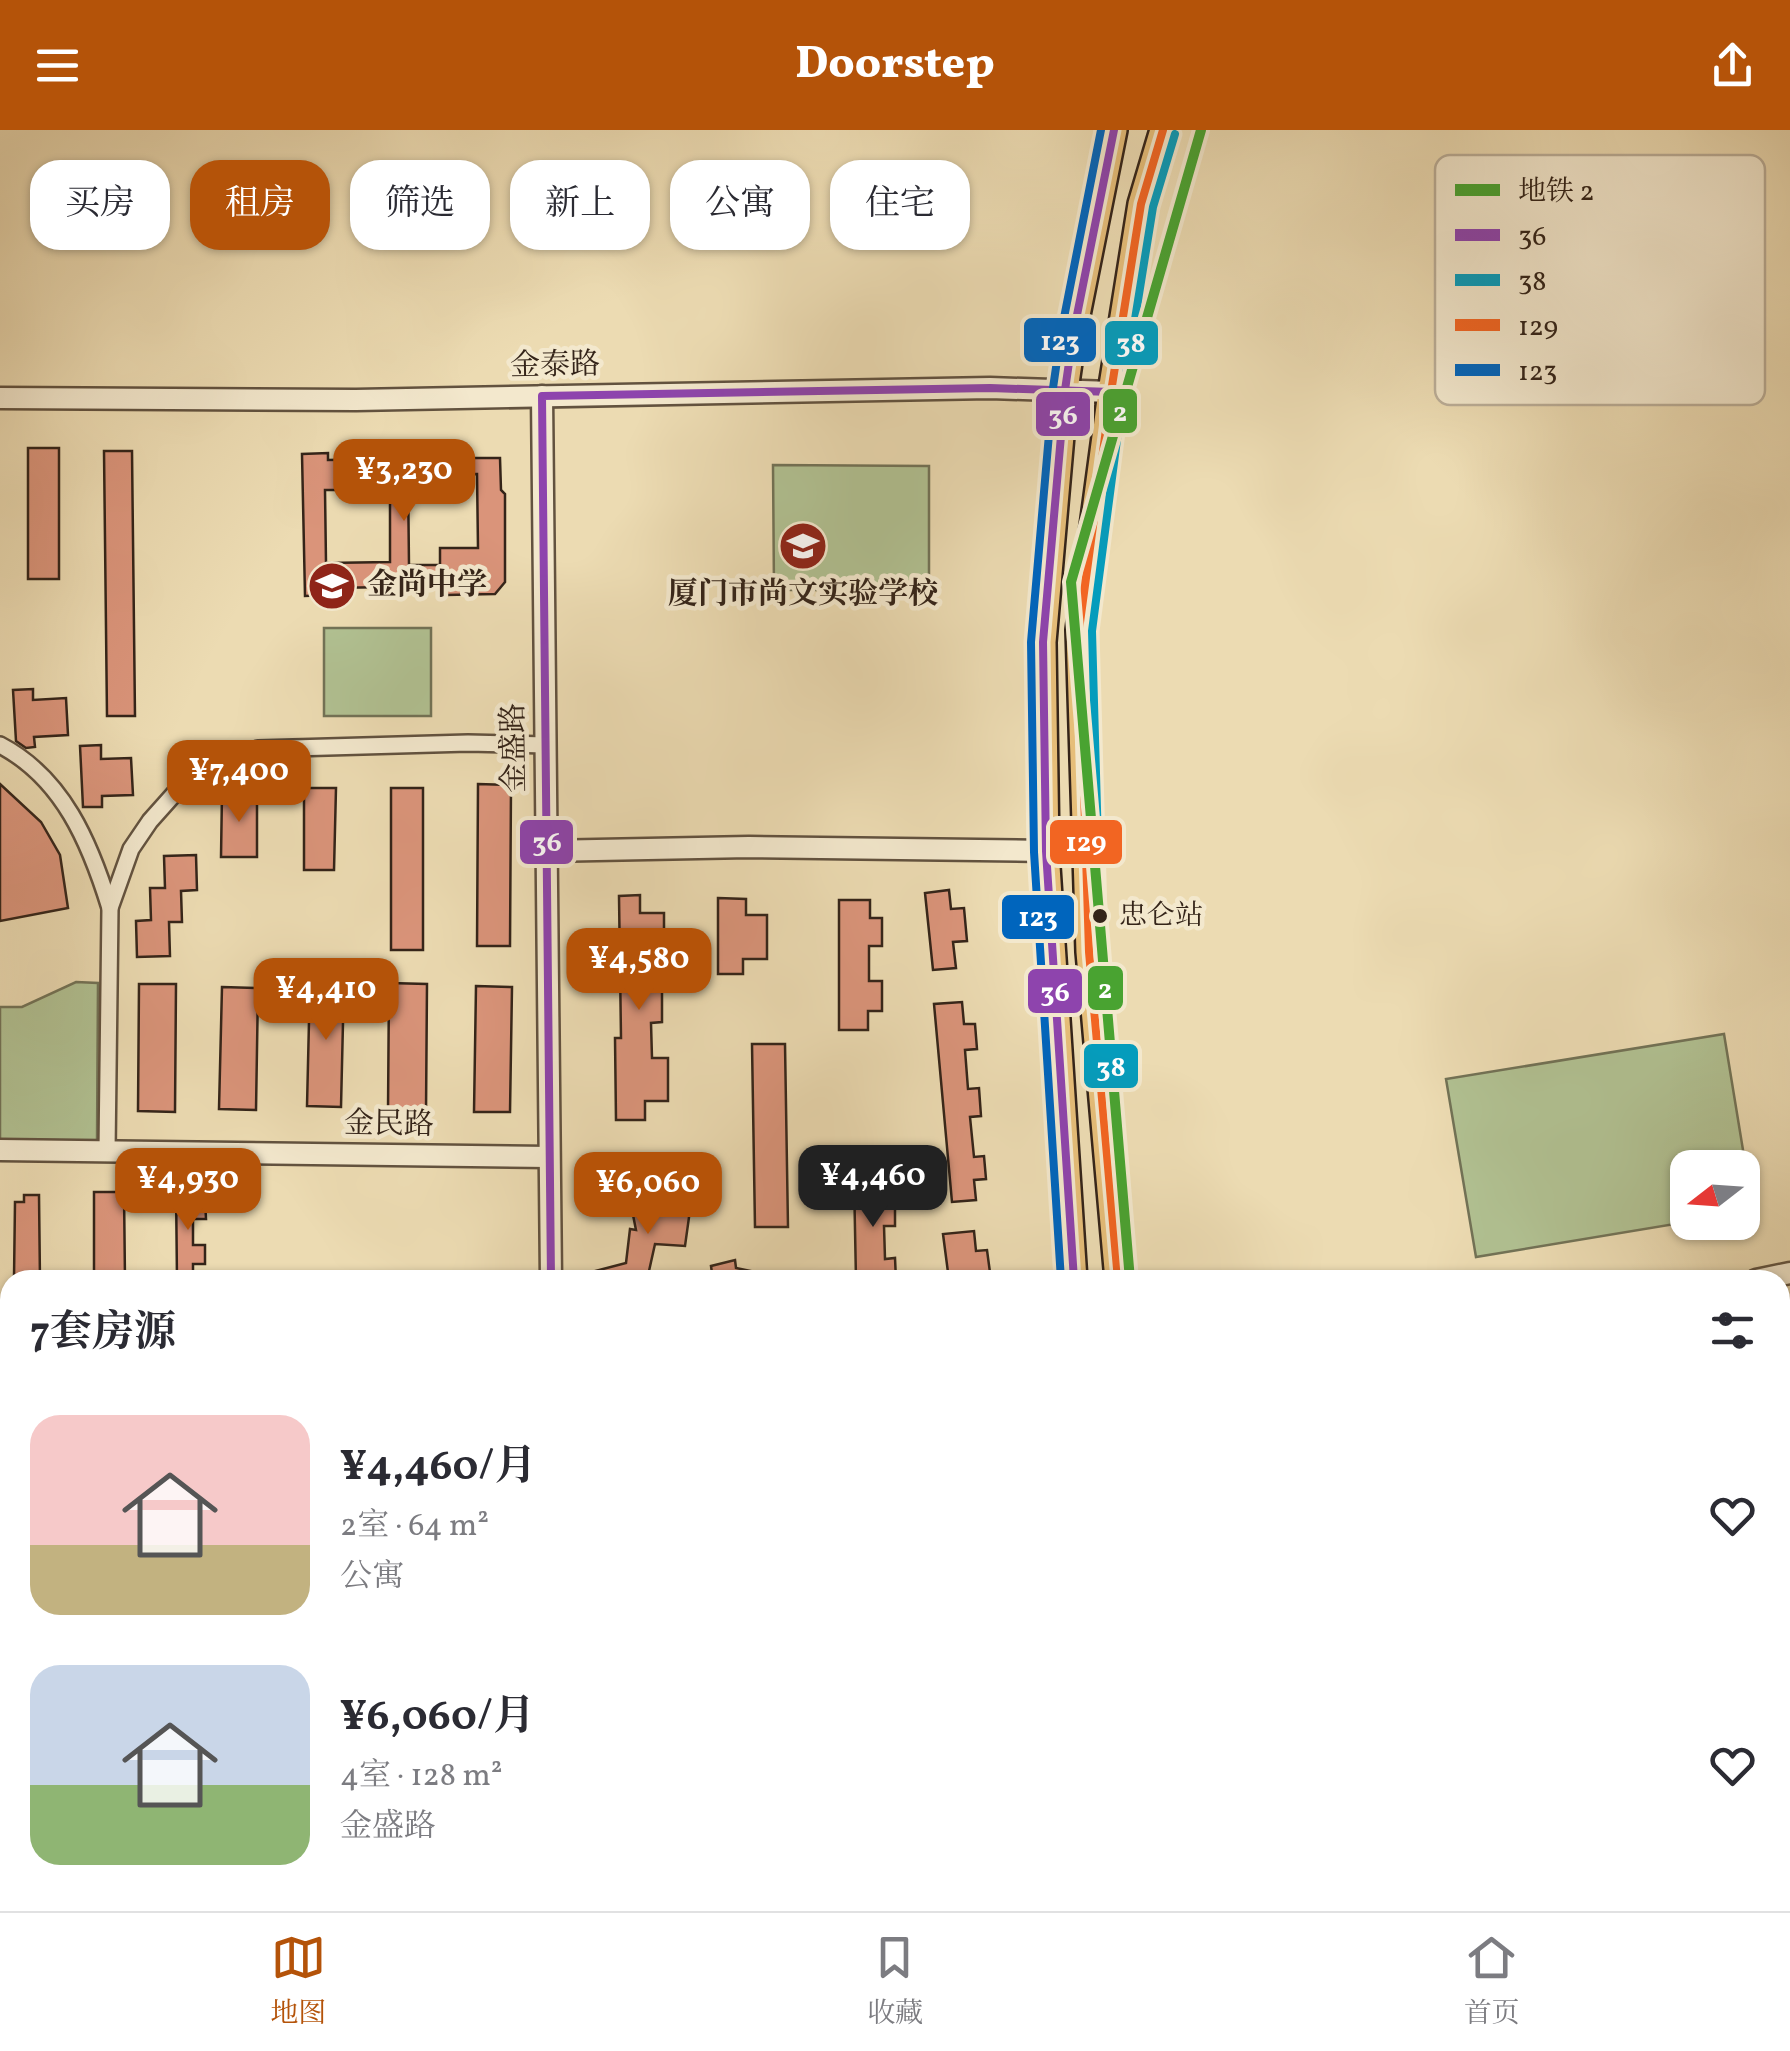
<!DOCTYPE html>
<html lang="zh">
<meta charset="utf-8">
<style>
:root{--surface:#fff;--page:#f2f2f3;--text:#2b2b33;--muted:#7c7c81;--line:#e1e1e2;--accent:#b45309}
body{margin:0;font-family:Vollkorn,"Noto Serif SC",serif;background:var(--page);color:var(--text);height:100vh;display:flex;flex-direction:column;font-size:38px;white-space:nowrap}
*{box-sizing:border-box;margin:0}
p{font-size:32px;color:var(--muted)}
.icon{flex:none;width:55px;height:55px;fill:none;stroke:currentColor;stroke-width:2;stroke-linecap:round;stroke-linejoin:round}
.map{position:relative;flex:1;overflow:hidden}
.sheet{position:absolute;left:0px;top:1140px;width:1790px;height:642px;display:flex;flex-direction:column;background:var(--surface);border-radius:30px 30px 0 0;box-shadow:0 2px 8px #0004}
.sheet>*{flex:none}
.guide{position:absolute;left:30px;top:30px;width:1000px;height:90px;display:flex;gap:20px}
.needle{width:65px;rotate:253deg}
.fabs{position:absolute;left:1670px;top:1020px;display:grid;gap:20px}
.fabs a{display:grid;place-items:center;width:90px;height:90px;border-radius:20px;background:var(--surface);box-shadow:0 2px 8px #0004;font-size:50px}
.price{position:absolute;translate:-50% -85px;padding:0 22px;border-radius:20px;background:var(--accent);color:#fff;font-size:32px;line-height:65px;filter:drop-shadow(0 2px 5px #0008)}
.price::after{content:'';position:absolute;left:50%;top:60px;width:30px;height:22px;margin-left:-15px;background:inherit;clip-path:polygon(0 0,100% 0,50% 100%)}
.price.on{background:#222;color:#fff}
ul{padding:0;list-style:none}
li{display:flex;align-items:center;gap:30px;height:250px;padding:0 30px}
li span{display:grid;place-items:center;flex:none;width:280px;height:200px;border-radius:30px;color:#555}
li>.icon{margin-inline-start:auto}
span .icon{width:120px;height:120px;fill:#fffc;stroke-width:1}
li b{font-size:42px}
h2{display:flex;justify-content:space-between;align-items:center;height:120px;padding:0 30px;font-size:42px}
.tag{padding:0 35px;border-radius:30px;background:var(--surface);box-shadow:0 2px 8px #0004;font-size:35px;line-height:90px}
.tag.on{background:var(--accent);color:#fff}
header{display:flex;justify-content:space-between;align-items:center;height:130px;padding:0 30px;background:var(--accent);color:#fff;font-size:45px;font-weight:800}
.tabs{display:flex;justify-content:space-around;align-items:center;height:140px;border-top:2px solid var(--line);background:var(--surface);font-size:28px;color:var(--muted)}
.tabs a{display:grid;justify-items:center;gap:5px}
.tabs .on{color:var(--accent)}
.map>svg:first-child{display:block}
.green{fill:#b1c192;stroke:#727256;stroke-width:2.5}
.building{fill:#da947a;stroke:#342419;stroke-width:2.5;fill-rule:evenodd}
.lines{fill:none;stroke-linecap:round;stroke-linejoin:round}
.minor-casing{stroke:#62523f;stroke-width:20}
.tertiary-casing{stroke:#62523f;stroke-width:25}
.secondary-casing{stroke:#342419;stroke-width:28}
.primary-casing{stroke:#342419;stroke-width:30}
.path{stroke:#342419;stroke-width:2.5;stroke-dasharray:2.5 5;stroke-linecap:butt}
.minor{stroke:#f3e8cd;stroke-width:15}
.tertiary{stroke:#f3e8cd;stroke-width:20}
.secondary{stroke:#f3e8cd;stroke-width:22}
.primary{stroke:#e6be79;stroke-width:25}
.bus-1-casing{stroke:#f3e8cd;stroke-width:15}
.bus-2-casing{stroke:#f3e8cd;stroke-width:15}
.bus-3-casing{stroke:#f3e8cd;stroke-width:15}
.bus-4-casing{stroke:#f3e8cd;stroke-width:15}
.bus-1{stroke:#8e44ad;stroke-width:8}
.bus-2{stroke:#059cbc;stroke-width:8}
.bus-3{stroke:#f26522;stroke-width:8}
.bus-4{stroke:#0065bd;stroke-width:8}
.metro-1-casing{stroke:#f3e8cd;stroke-width:18}
.metro-1{stroke:#49a331;stroke-width:10}
.bus-dot{fill:#342419;stroke:#f3e8cd;stroke-width:4}
.labels{text-anchor:middle;dominant-baseline:central;stroke-width:9;stroke-linejoin:round;paint-order:stroke}
.bus-label{font-size:28px;fill:#342419;stroke:#f3e8cd;text-anchor:start}
.street-label{font-size:30px;fill:#342419;stroke:#f3e8cd}
.poi-label{font-size:30px;font-weight:bold;fill:#342419;stroke:#f3e8cd;text-anchor:start}
.key{fill:#f3e8cd;stroke:#baad97;stroke-width:2.5}
.key-label{font-size:28px;fill:#342419}
.line-badge{stroke:#f3e8cd;stroke-width:4}
.badge-label{font-size:28px;text-anchor:middle;font-weight:bold;fill:#fff}
</style>
<header><svg class="icon" aria-label="menu" viewBox="0 0 24 24"><path d="M4 6h16M4 12h16M4 18h16"/></svg>Doorstep<svg class="icon" aria-label="share" viewBox="0 0 24 24"><path d="M12 15V3M7 8l5-5 5 5M5 13v7h14v-7"/></svg></header>
<div class="map">
<svg width="1790" height="1781" viewBox="0 0 1790 1781">
<rect width="100%" height="100%" fill="#ecdbb2"/>
<filter id="stains"><feTurbulence type="fractalNoise" baseFrequency=".002" numOctaves="4"/><feColorMatrix values="0 0 0 0 .2 0 0 0 0 .09 0 0 0 0 .02 0 0 0 .5 -.17"/></filter>
<radialGradient id="worn" r=".72"><stop offset=".6" stop-color="#630" stop-opacity="0"/><stop offset="1" stop-color="#630" stop-opacity=".3"/></radialGradient>
<g class="green">
<polygon points="773,335 929,336 929,460 774,460"/>
<rect x="324" y="498" width="107" height="88"/>
<polygon points="76,852 98,853 97,1012 0,1011 0,877 22,877"/>
<polygon points="1724,904 1753,1081 1743,1083 1742,1038 1688,1038 1687,1092 1476,1127 1446,949"/>
<polygon points="0,1550 10,1562 10,1708 0,1708"/>
</g>
<g class="building">
<rect x="28" y="318" width="31" height="131"/>
<polygon points="104,321 132,321 135,586 107,586"/>
<path d="M 328,323 L 328,330 L 387,329 L 387,323 L 410,323 L 410,328 L 500,328 L 501,360 L 505,364 L 505,452 L 495,464 L 446,465 L 446,452 L 412,453 L 412,461 L 393,461 L 393,457 L 327,458 L 327,465 L 305,466 L 302,324 ZM 477,344 L 478,418 L 440,418 L 440,435 L 409,435 L 408,345 ZM 325,360 L 390,360 L 390,432 L 326,433 Z"/>
<polygon points="33,559 33,570 66,568 68,605 34,607 35,617 26,618 16,611 13,560"/>
<polygon points="101,615 101,629 131,628 133,665 102,666 102,677 83,677 80,616"/>
<polygon points="0,654 41,692 60,725 68,778 0,791"/>
<polygon points="478,654 511,655 510,816 477,816"/>
<polygon points="304,658 336,658 334,740 304,740"/>
<rect x="391" y="658" width="32" height="162"/>
<polygon points="222,663 257,663 257,727 221,727"/>
<polygon points="196,725 197,760 181,761 182,792 169,792 170,826 137,827 136,791 151,790 150,758 165,758 164,726"/>
<polygon points="949,760 951,779 964,778 967,811 953,812 956,838 933,840 925,763"/>
<polygon points="640,765 640,783 664,783 664,824 650,824 650,859 662,859 662,892 651,893 652,928 668,928 668,971 645,971 645,990 616,990 615,908 621,908 619,766"/>
<polygon points="718,768 746,769 746,785 767,785 767,829 743,829 743,844 718,844"/>
<polygon points="839,770 870,770 870,788 882,788 882,816 869,816 869,851 882,851 882,881 868,881 868,900 839,900"/>
<polygon points="310,849 344,850 341,977 307,976"/>
<polygon points="389,853 427,854 426,982 388,981"/>
<polygon points="139,854 176,854 175,982 138,981"/>
<polygon points="476,856 512,857 510,982 474,982"/>
<polygon points="222,857 258,858 256,980 219,979"/>
<polygon points="962,872 964,894 975,894 977,919 965,920 968,959 979,958 981,986 970,987 974,1027 984,1026 986,1049 974,1050 976,1070 952,1072 934,874"/>
<polygon points="752,914 785,914 788,1097 755,1097"/>
<polygon points="881,1047 882,1069 895,1069 895,1096 884,1096 885,1129 895,1128 896,1150 856,1150 854,1048"/>
<polygon points="176,1057 193,1057 193,1070 205,1069 206,1089 193,1089 193,1115 205,1115 205,1134 193,1134 193,1150 177,1150"/>
<polygon points="94,1062 124,1062 125,1150 94,1150"/>
<polygon points="654,1064 655,1070 691,1073 685,1116 655,1114 647,1150 580,1150 580,1145 626,1133 630,1099 636,1100 630,1070"/>
<polygon points="24,1065 39,1065 40,1150 14,1148 15,1072 24,1072"/>
<polygon points="974,1101 976,1121 987,1120 991,1150 949,1150 943,1104"/>
<polygon points="735,1130 736,1138 765,1144 765,1150 713,1150 711,1136"/>
</g>
<g class="lines">
<g class="minor-casing">
<g id="minor">
<path d="M 0,615 C 63,648 90,713 110,778"/>
<polyline points="107,1021 110,778 131,719 150,691 175,663 217,633 258,619 468,613 545,615"/>
<polyline points="0,1342 10,1342"/>
</g>
</g>
<g class="tertiary-casing">
<g id="tertiary">
<polyline points="542,266 551,1150"/>
<polyline points="0,268 356,270 990,258 1111,262"/>
<polyline points="546,721 749,717 1046,721"/>
<polyline points="0,1020 549,1027"/>
<polyline points="1756,1150 1790,1143"/>
<polyline points="555,1772 555,1781"/>
</g>
</g>
<g class="secondary-casing">
<g id="secondary">
<polyline points="1780,1611 1790,1609"/>
<polyline points="1780,1647 1790,1646"/>
<polyline points="0,1728 10,1728"/>
<polyline points="0,1765 10,1765"/>
</g>
</g>
<g class="primary-casing">
<g id="primary">
<polyline points="1074,1150 1046,721 1043,512 1065,260 1073,205 1114,0"/>
<polyline points="1118,1150 1089,822 1079,500 1111,262 1141,74 1163,0"/>
<polyline points="1007,1772 1068,1778 1072,1781"/>
<polyline points="1118,1772 1118,1781"/>
<polyline points="1148,1772 1148,1781"/>
<polyline points="1204,1781 1212,1772"/>
</g>
</g>
<polyline class="path" points="42,1781 42,1772"/>
<use href="#minor" class="minor"/>
<use href="#tertiary" class="tertiary"/>
<use href="#secondary" class="secondary"/>
<use href="#primary" class="primary"/>
<g class="bus-1-casing">
<g id="bus-1">
<polyline points="551,1150 542,266 990,258 1111,262"/>
<polyline points="1074,1150 1046,721 1043,512 1065,260 1073,205 1114,0"/>
</g>
</g>
<g class="bus-2-casing">
<polyline id="bus-2" points="1130,1149 1101,821 1092,501 1123,264 1153,77 1175,4"/>
</g>
<g class="bus-3-casing">
<polyline id="bus-3" points="1118,1150 1089,822 1079,500 1111,262 1141,74 1163,0"/>
</g>
<g class="bus-4-casing">
<polyline id="bus-4" points="1061,1150 1034,722 1031,512 1053,258 1061,203 1101,0"/>
</g>
<use href="#bus-1" class="bus-1"/>
<use href="#bus-2" class="bus-2"/>
<use href="#bus-3" class="bus-3"/>
<use href="#bus-4" class="bus-4"/>
<g class="metro-1-casing">
<polyline id="metro-1" points="1130,1150 1071,452 1201,0"/>
</g>
<use href="#metro-1" class="metro-1"/>
</g>
<defs>
<g id="school-disc" transform="scale(2.5)"><circle r="9.5" fill="#8f2418" stroke="#f3e8cd"/><path d="M0-5L7-2L0 1L-7-2ZM-4 1L0 2.5L4 1V4Q0 6-4 4Z" fill="#fff"/></g>
</defs>
<g fill-rule="evenodd">
<use href="#school-disc" x="803" y="416"/>
<use href="#school-disc" x="332" y="456"/>
</g>
<circle class="bus-dot" cx="1100" cy="786" r="9"/>
<g class="labels">
<g class="bus-label">
<text x="1119" y="786">忠仑站</text>
</g>
<g class="street-label">
<text transform="translate(555 236) rotate(-1)">金泰路</text>
<text transform="translate(515 618) rotate(-91)">金盛路</text>
<text transform="translate(389 995) rotate(1)">金民路</text>
</g>
<g class="poi-label">
<text x="367" y="456">金尚中学</text>
<text x="803" y="465" text-anchor="middle">厦门市尚文实验学校</text>
</g>
</g>
<rect x="1435" y="25" width="330" height="250" rx="15" class="key"/>
<rect x="1455" y="54" width="45" height="12" fill="#49a331"/>
<rect x="1455" y="99" width="45" height="12" fill="#8e44ad"/>
<rect x="1455" y="144" width="45" height="12" fill="#059cbc"/>
<rect x="1455" y="189" width="45" height="12" fill="#f26522"/>
<rect x="1455" y="234" width="45" height="12" fill="#0065bd"/>
<g class="key-label">
<text x="1518" y="70">地铁 2</text>
<text x="1518" y="115">36</text>
<text x="1518" y="160">38</text>
<text x="1518" y="205">129</text>
<text x="1518" y="250">123</text>
</g>
<g class="line-badge">
<rect x="1022" y="186" width="76" height="48" rx="10" fill="#0065bd"/>
<rect x="1103" y="189" width="57" height="48" rx="10" fill="#059cbc"/>
<rect x="1101" y="257" width="38" height="48" rx="10" fill="#49a331"/>
<rect x="1034" y="260" width="58" height="48" rx="10" fill="#8e44ad"/>
<rect x="1048" y="688" width="76" height="48" rx="10" fill="#f26522"/>
<rect x="518" y="688" width="57" height="48" rx="10" fill="#8e44ad"/>
<rect x="1000" y="763" width="76" height="48" rx="10" fill="#0065bd"/>
<rect x="1086" y="834" width="39" height="48" rx="10" fill="#49a331"/>
<rect x="1026" y="837" width="58" height="48" rx="10" fill="#8e44ad"/>
<rect x="1082" y="912" width="58" height="48" rx="10" fill="#059cbc"/>
</g>
<g class="badge-label">
<text x="1060" y="220">123</text>
<text x="1131" y="222">38</text>
<text x="1120" y="291">2</text>
<text x="1063" y="294">36</text>
<text x="1086" y="721">129</text>
<text x="547" y="721">36</text>
<text x="1038" y="796">123</text>
<text x="1105" y="868">2</text>
<text x="1055" y="871">36</text>
<text x="1111" y="946">38</text>
</g>
<rect width="100%" height="100%" filter="url(#stains)"/>
<rect width="100%" height="100%" fill="url(#worn)"/>
</svg>
<div class="fabs">
<a><svg class="needle" viewBox="-14 -14 28 28"><path d="M0-13l5 13h-10z" fill="#e53935"/><path d="M0 13l5-13h-10z" fill="#7c7c81"/></svg></a>
</div>
<b class="price" style="left:404px;top:394px">¥3,230</b>
<b class="price" style="left:239px;top:695px">¥7,400</b>
<b class="price" style="left:639px;top:883px">¥4,580</b>
<b class="price" style="left:326px;top:913px">¥4,410</b>
<b class="price on" style="left:873px;top:1100px">¥4,460</b>
<b class="price" style="left:188px;top:1103px">¥4,930</b>
<b class="price" style="left:648px;top:1107px">¥6,060</b>
<div class="guide">
<a class="tag">买房</a>
<a class="tag on">租房</a>
<a class="tag">筛选</a>
<a class="tag">新上</a>
<a class="tag">公寓</a>
<a class="tag">住宅</a>
</div>
<section class="sheet">
<h2>7套房源<svg class="icon" aria-label="filters" viewBox="0 0 24 24"><path d="M4 7h16M4 17h16"/><circle cx="9" cy="7" r="2"/><circle cx="15" cy="17" r="2"/></svg></h2>
<ul>
<li><span style="background:linear-gradient(#f6c9c9 65%,#c2b280 0)"><svg class="icon" aria-label="home" viewBox="0 0 24 24"><path d="M3 11l9-7 9 7M6 9v11h12V9"/></svg></span><div><b>¥4,460/月</b><p>2室 · 64 m²</p><p>公寓</p></div><svg class="icon" aria-label="heart" viewBox="0 0 24 24"><path d="M12 20l-8-8c-3-5 5-10 8-4 3-6 11-1 8 4z"/></svg></li>
<li><span style="background:linear-gradient(#c9d6e8 60%,#8fb573 0)"><svg class="icon" aria-label="home" viewBox="0 0 24 24"><path d="M3 11l9-7 9 7M6 9v11h12V9"/></svg></span><div><b>¥6,060/月</b><p>4室 · 128 m²</p><p>金盛路</p></div><svg class="icon" aria-label="heart" viewBox="0 0 24 24"><path d="M12 20l-8-8c-3-5 5-10 8-4 3-6 11-1 8 4z"/></svg></li>
</ul>
</section>
</div>
<nav class="tabs">
<a class="on"><svg class="icon" aria-label="map" viewBox="0 0 24 24"><path d="M3 6l6-2 6 2 6-2v14l-6 2-6-2-6 2zM9 4v14M15 6v14"/></svg>地图</a>
<a><svg class="icon" aria-label="saved" viewBox="0 0 24 24"><path d="M7 4h10v16l-5-4-5 4z"/></svg>收藏</a>
<a><svg class="icon" aria-label="home" viewBox="0 0 24 24"><path d="M3 11l9-7 9 7M6 9v11h12V9"/></svg>首页</a>
</nav>
